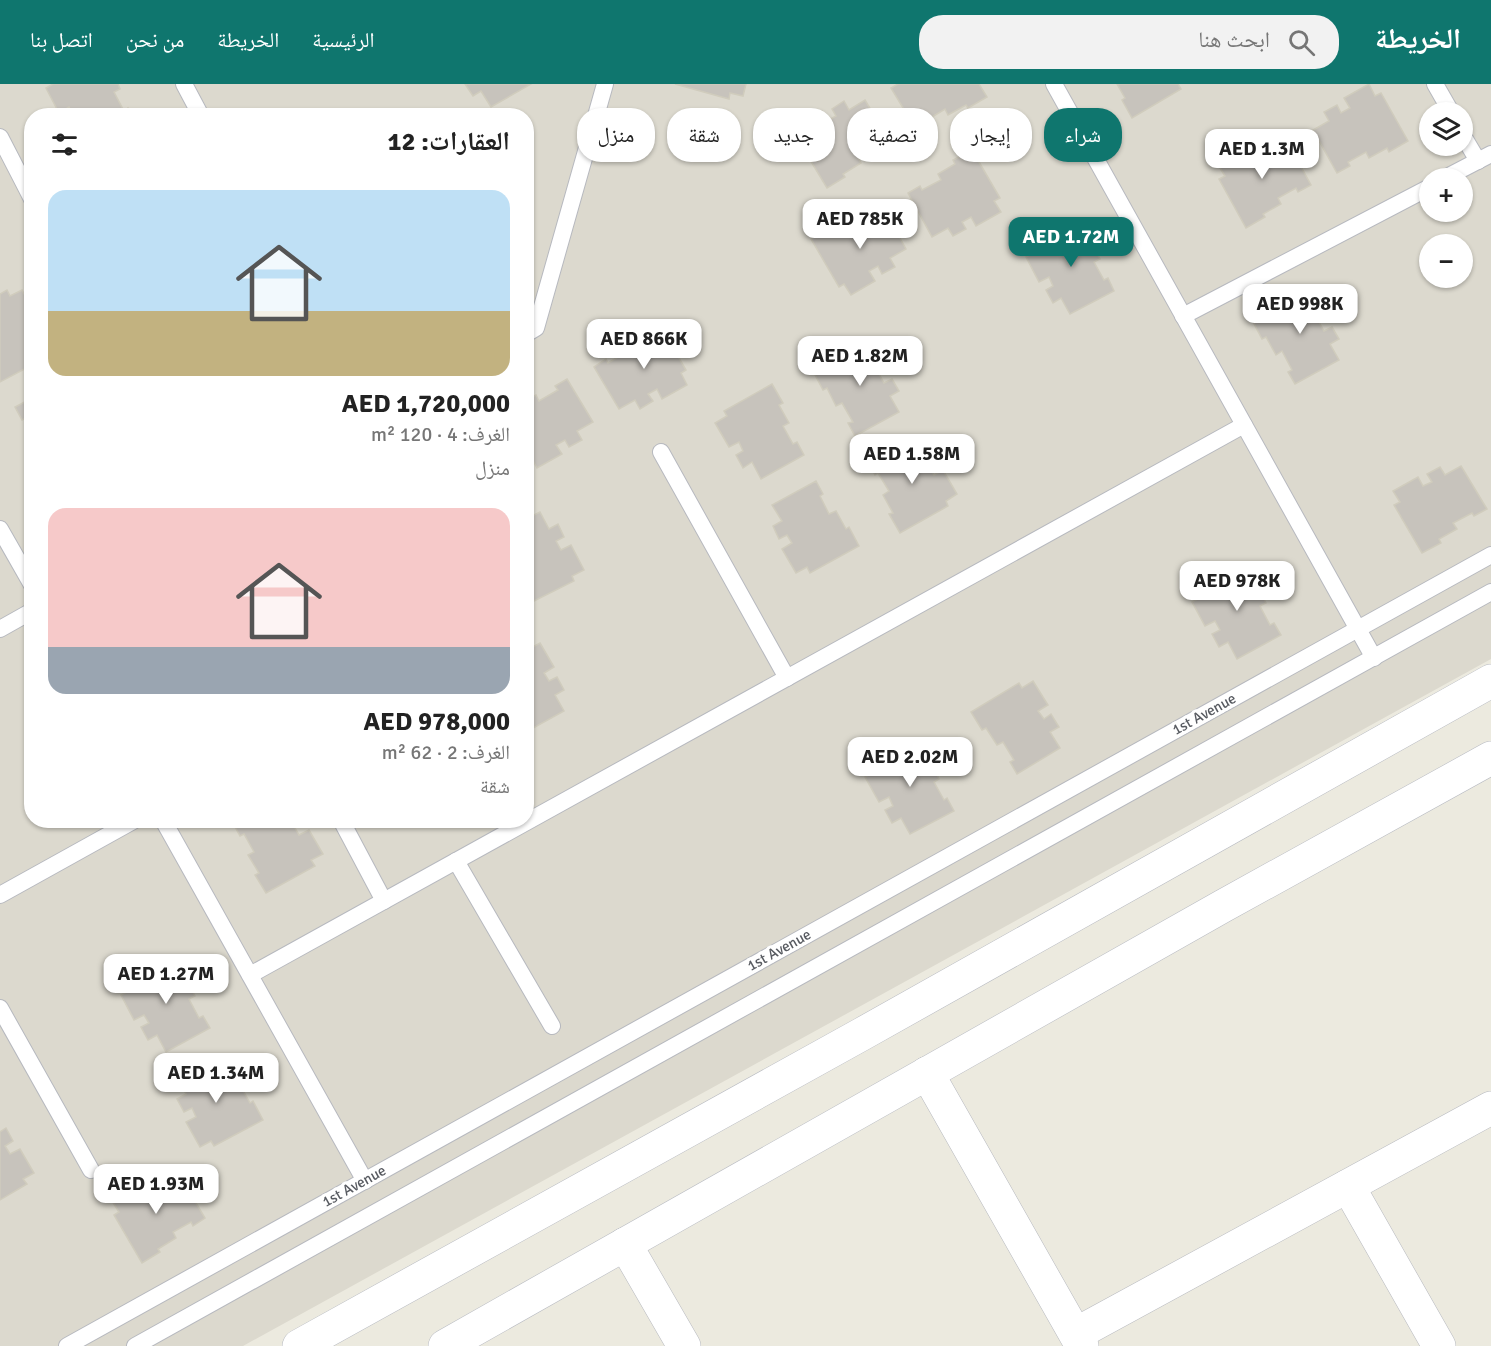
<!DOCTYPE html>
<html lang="ar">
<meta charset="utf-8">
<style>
:root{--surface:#fff;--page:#f2f2f2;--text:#222;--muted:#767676;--accent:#0f766e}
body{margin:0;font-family:Signika,"Noto Naskh Arabic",sans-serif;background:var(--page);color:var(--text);direction:rtl;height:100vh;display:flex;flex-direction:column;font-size:22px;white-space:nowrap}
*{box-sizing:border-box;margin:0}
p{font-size:20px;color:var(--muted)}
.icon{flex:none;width:33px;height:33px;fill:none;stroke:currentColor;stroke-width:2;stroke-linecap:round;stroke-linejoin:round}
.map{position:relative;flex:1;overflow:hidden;direction:ltr}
.details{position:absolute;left:24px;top:24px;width:510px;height:720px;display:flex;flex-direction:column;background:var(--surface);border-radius:24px;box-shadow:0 2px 4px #0004;direction:rtl}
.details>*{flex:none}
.hud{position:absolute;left:552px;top:24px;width:570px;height:54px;direction:rtl;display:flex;gap:12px}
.fabs{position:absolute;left:1419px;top:18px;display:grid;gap:12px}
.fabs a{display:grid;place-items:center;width:54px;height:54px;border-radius:50%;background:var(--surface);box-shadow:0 2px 4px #0004;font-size:30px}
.price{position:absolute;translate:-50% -51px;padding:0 14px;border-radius:12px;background:#fff;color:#222;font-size:20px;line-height:39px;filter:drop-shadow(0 2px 3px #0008)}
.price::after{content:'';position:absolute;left:50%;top:36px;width:18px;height:14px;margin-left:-9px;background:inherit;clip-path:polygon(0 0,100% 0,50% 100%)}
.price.on{background:var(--accent);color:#fff}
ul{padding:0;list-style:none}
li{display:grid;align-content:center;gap:12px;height:318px;padding:0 24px}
li span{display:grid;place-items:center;height:186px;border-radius:18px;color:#555}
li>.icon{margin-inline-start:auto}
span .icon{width:108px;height:108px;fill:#fffc;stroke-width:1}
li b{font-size:26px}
h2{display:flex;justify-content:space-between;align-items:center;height:72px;padding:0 24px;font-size:26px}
.chip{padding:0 21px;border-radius:24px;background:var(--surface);box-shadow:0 2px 4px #0004;font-size:21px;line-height:54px}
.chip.on{background:var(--accent);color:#fff}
header{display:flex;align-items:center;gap:36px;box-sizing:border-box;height:84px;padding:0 30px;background:var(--accent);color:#fff}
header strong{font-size:28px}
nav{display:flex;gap:33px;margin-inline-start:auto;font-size:21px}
.search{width:420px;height:54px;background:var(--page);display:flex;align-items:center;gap:15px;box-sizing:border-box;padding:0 21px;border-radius:24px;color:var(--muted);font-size:22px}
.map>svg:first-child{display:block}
.education{fill:#dcd9ce;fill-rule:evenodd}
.building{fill:#c7c3bc;stroke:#d0ccbd;stroke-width:1.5}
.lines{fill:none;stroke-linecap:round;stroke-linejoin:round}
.service-casing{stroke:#b7b9bf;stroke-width:18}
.minor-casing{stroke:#b7b9bf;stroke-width:34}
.secondary-casing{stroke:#b8bbc2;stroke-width:34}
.service{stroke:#fff;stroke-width:16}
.minor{stroke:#fff;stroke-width:33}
.secondary{stroke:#fff;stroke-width:33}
.labels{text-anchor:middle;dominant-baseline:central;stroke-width:6;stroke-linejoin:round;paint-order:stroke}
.street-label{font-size:15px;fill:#585b61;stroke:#fff}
</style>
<header>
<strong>الخريطة</strong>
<div class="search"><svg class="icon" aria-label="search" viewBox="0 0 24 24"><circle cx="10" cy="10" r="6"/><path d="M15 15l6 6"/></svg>ابحث هنا</div>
<nav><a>الرئيسية</a><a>الخريطة</a><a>من نحن</a><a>اتصل بنا</a></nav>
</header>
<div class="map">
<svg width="1491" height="1262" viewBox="0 0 1491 1262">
<rect width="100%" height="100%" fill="#eceadf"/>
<path class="education" d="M 0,0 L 1491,0 L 1491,575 L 243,1262 L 0,1262 ZM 1430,28 L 1462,28 L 1462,62 L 1430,62 ZM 32,32 L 526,32 L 526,736 L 32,736 ZM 1430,94 L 1462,94 L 1462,128 L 1430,128 ZM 1430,160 L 1462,160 L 1462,194 L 1430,194 Z"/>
<g class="building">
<polygon points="53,0 118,0 120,5 114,8 124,27 128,24 132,32 74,32 69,23 59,29 46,4"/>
<polygon points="465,0 531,0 491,23 481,7 473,12"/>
<polygon points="675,0 746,0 743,12 730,9 729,15"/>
<polygon points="898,0 979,0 987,13 968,24 966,21 948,31 945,25 927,36 929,39 917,47 891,4"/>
<polygon points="1117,0 1178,0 1181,5 1132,34 1122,16 1125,14"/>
<polygon points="1369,0 1375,12 1381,9 1408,57 1389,68 1387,64 1369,74 1366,68 1348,78 1350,82 1337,89 1313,46 1329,37 1324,28 1337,21 1341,29 1350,24 1344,14"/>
<polygon points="865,16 891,60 878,67 876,63 858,73 861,79 843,90 845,93 827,104 798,56 804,53 797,42 822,27 827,37 836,32 832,25 844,17 849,26"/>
<polygon points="1287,57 1311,101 1298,108 1296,104 1278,114 1281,120 1263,130 1265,133 1246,144 1219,95 1225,92 1218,81 1243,67 1248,77 1257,72 1253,65 1266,58 1271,66"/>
<polygon points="972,66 1000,114 994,117 1001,128 976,142 971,133 962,138 966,145 953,152 948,144 932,153 908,109 920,102 922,106 941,96 938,90 955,80 953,76"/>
<polygon points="882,122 906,165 890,174 895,183 882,190 878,182 869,187 875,197 851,211 844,200 839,203 811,155 829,144 832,147 849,137 853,143 871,133 869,129"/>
<polygon points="1084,136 1094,155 1090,156 1100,175 1094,178 1104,196 1108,194 1114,207 1070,230 1061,214 1053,219 1046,206 1053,202 1049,193 1039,198 1026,173 1037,167 1034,162"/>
<polygon points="7,206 10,212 22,206 32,225 32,232 25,236 29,244 32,243 32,281 0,298 0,210"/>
<polygon points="1315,208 1329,233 1319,238 1324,247 1332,243 1339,255 1330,260 1339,276 1295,300 1288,288 1292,286 1282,267 1276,271 1266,253 1262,255 1252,236 1301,209 1303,215"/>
<polygon points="658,238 686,286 681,289 687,301 662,315 657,305 648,310 653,317 640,325 635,316 619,325 594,283 606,275 608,279 627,268 624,262 641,252 639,249"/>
<polygon points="876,260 889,284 879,290 884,299 892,295 899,307 890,312 899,328 855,352 848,339 853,338 842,319 836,322 827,304 823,306 813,287 862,261 865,266"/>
<polygon points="567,295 593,338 577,347 582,356 569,363 565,356 556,361 562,370 537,384 531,373 526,376 526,316 536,311 539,317 558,306 555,302"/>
<polygon points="772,300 783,319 779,321 789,339 783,342 793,360 797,358 804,371 761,395 752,378 743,384 736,371 743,367 739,358 729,363 715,339 727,332 724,327"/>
<polygon points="32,314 32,345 26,334 22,336 15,323"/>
<polygon points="911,354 920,371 929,366 936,378 929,383 934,391 943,386 957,410 946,417 948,422 900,449 889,430 893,429 883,411 889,407 878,389 875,391 868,378"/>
<polygon points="1461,382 1487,425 1474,432 1472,429 1453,439 1457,445 1439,455 1441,459 1422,469 1394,421 1400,418 1393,407 1418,393 1423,402 1432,398 1427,390 1440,383 1445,391"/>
<polygon points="816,397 823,410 820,412 829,430 836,427 846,445 849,443 859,462 810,489 807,483 796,489 782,465 792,459 787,451 779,455 773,442 782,437 772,421"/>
<polygon points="540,428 549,445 558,440 564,453 556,457 561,466 571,461 584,486 572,492 574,497 526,521 526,435"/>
<polygon points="1250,480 1260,499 1256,501 1266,519 1260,522 1270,541 1274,539 1281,551 1237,575 1228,558 1219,563 1212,550 1220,546 1215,537 1205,542 1192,518 1203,512 1201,506"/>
<polygon points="540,559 554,583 544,589 549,597 557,593 564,606 555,611 564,627 526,648 526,561 529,565"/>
<polygon points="1033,597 1048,621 1038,627 1044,635 1051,630 1059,643 1050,648 1060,664 1017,690 1010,678 1014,676 1003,658 997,661 986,644 982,646 971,628 1019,599 1022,604"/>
<polygon points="923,656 934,674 930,676 939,695 934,698 944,716 947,714 954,727 910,750 901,734 892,739 885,726 893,722 889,713 879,718 865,693 877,687 874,682"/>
<polygon points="238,736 300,736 301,738 294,742 299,751 309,746 323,770 311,776 315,782 266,809 255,791 259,789 248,771 254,768 244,750 240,752 233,739"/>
<polygon points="179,873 189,892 185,894 195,912 189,915 199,934 203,932 210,944 166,968 157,951 148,956 141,943 149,939 144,931 134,936 121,911 132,905 129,899"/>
<polygon points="221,971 228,984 224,986 234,1004 240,1001 250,1019 253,1017 263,1036 214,1062 211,1057 200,1063 186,1038 196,1033 192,1024 184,1028 177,1015 186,1010 177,994"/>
<polygon points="6,1044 13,1057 5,1062 10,1070 20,1065 34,1089 23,1095 27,1100 0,1116 0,1048"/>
<polygon points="159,1092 164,1101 180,1092 205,1134 193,1142 191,1138 173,1148 176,1154 158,1165 160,1168 142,1179 114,1131 119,1128 112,1117 137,1103 142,1112 151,1107 146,1099"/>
</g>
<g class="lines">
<g class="service-casing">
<g id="service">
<polyline points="184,0 201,32"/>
<polyline points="1054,0 1374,574"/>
<polyline points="1435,0 1451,28"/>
<polyline points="1462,50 1478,77"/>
<polyline points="0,53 32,115"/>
<polyline points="1445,94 1491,70"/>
<polyline points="1183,232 1430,103"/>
<polyline points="526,250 536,244 605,0"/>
<polyline points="661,368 787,594"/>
<polyline points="0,445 32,501"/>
<polyline points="0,545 32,527"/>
<polyline points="163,736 365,1097"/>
<polyline points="341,736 384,817"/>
<polyline points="456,777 552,942"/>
<polyline points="0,811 135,736"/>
<polyline points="250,891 1244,341"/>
<polyline points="0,924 91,1086"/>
<polyline points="67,1262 1491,471"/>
<polyline points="135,1262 1491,508"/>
</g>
</g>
<g class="minor-casing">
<g id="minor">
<polyline points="927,989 1082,1262"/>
<polyline points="1348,1102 1439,1262"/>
<polyline points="625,1160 684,1262"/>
<polyline points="1076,1250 1491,1024"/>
</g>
</g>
<g class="secondary-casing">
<g id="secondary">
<polyline points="299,1262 862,950 1491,597"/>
<polyline points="445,1262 1223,822 1491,674"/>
</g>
</g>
<use href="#service" class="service"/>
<use href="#minor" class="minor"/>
<use href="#secondary" class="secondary"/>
</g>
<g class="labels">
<g class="street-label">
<text transform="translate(1204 630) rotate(-29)">1st Avenue</text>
<text transform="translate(779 866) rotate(-29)">1st Avenue</text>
<text transform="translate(354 1102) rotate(-29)">1st Avenue</text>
</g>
</g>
</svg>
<div class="fabs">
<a><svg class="icon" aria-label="layers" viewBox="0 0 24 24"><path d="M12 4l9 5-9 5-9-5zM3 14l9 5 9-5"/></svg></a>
<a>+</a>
<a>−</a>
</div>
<b class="price" style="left:1262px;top:96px">AED 1.3M</b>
<b class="price" style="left:860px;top:166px">AED 785K</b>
<b class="price on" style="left:1071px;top:184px">AED 1.72M</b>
<b class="price" style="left:1300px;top:251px">AED 998K</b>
<b class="price" style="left:644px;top:286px">AED 866K</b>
<b class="price" style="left:860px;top:303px">AED 1.82M</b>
<b class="price" style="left:912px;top:401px">AED 1.58M</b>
<b class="price" style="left:1237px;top:528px">AED 978K</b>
<b class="price" style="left:910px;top:704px">AED 2.02M</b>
<b class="price" style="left:166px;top:921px">AED 1.27M</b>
<b class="price" style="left:216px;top:1020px">AED 1.34M</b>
<b class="price" style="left:156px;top:1131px">AED 1.93M</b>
<div class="hud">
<a class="chip on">شراء</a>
<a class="chip">إيجار</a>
<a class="chip">تصفية</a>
<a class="chip">جديد</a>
<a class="chip">شقة</a>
<a class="chip">منزل</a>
</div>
<section class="details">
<h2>العقارات: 12<svg class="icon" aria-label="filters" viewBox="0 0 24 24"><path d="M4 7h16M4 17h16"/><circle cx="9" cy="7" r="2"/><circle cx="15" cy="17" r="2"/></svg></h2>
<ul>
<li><span style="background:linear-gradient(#bfe0f5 65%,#c2b280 0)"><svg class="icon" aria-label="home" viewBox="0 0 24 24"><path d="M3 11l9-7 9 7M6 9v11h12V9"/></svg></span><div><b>AED 1,720,000</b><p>الغرف: 4 · 120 m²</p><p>منزل</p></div></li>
<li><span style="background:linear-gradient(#f6c9c9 75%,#9aa5b1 0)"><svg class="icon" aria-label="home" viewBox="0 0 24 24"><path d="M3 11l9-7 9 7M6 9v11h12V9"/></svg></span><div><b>AED 978,000</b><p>الغرف: 2 · 62 m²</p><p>شقة</p></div></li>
</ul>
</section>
</div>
